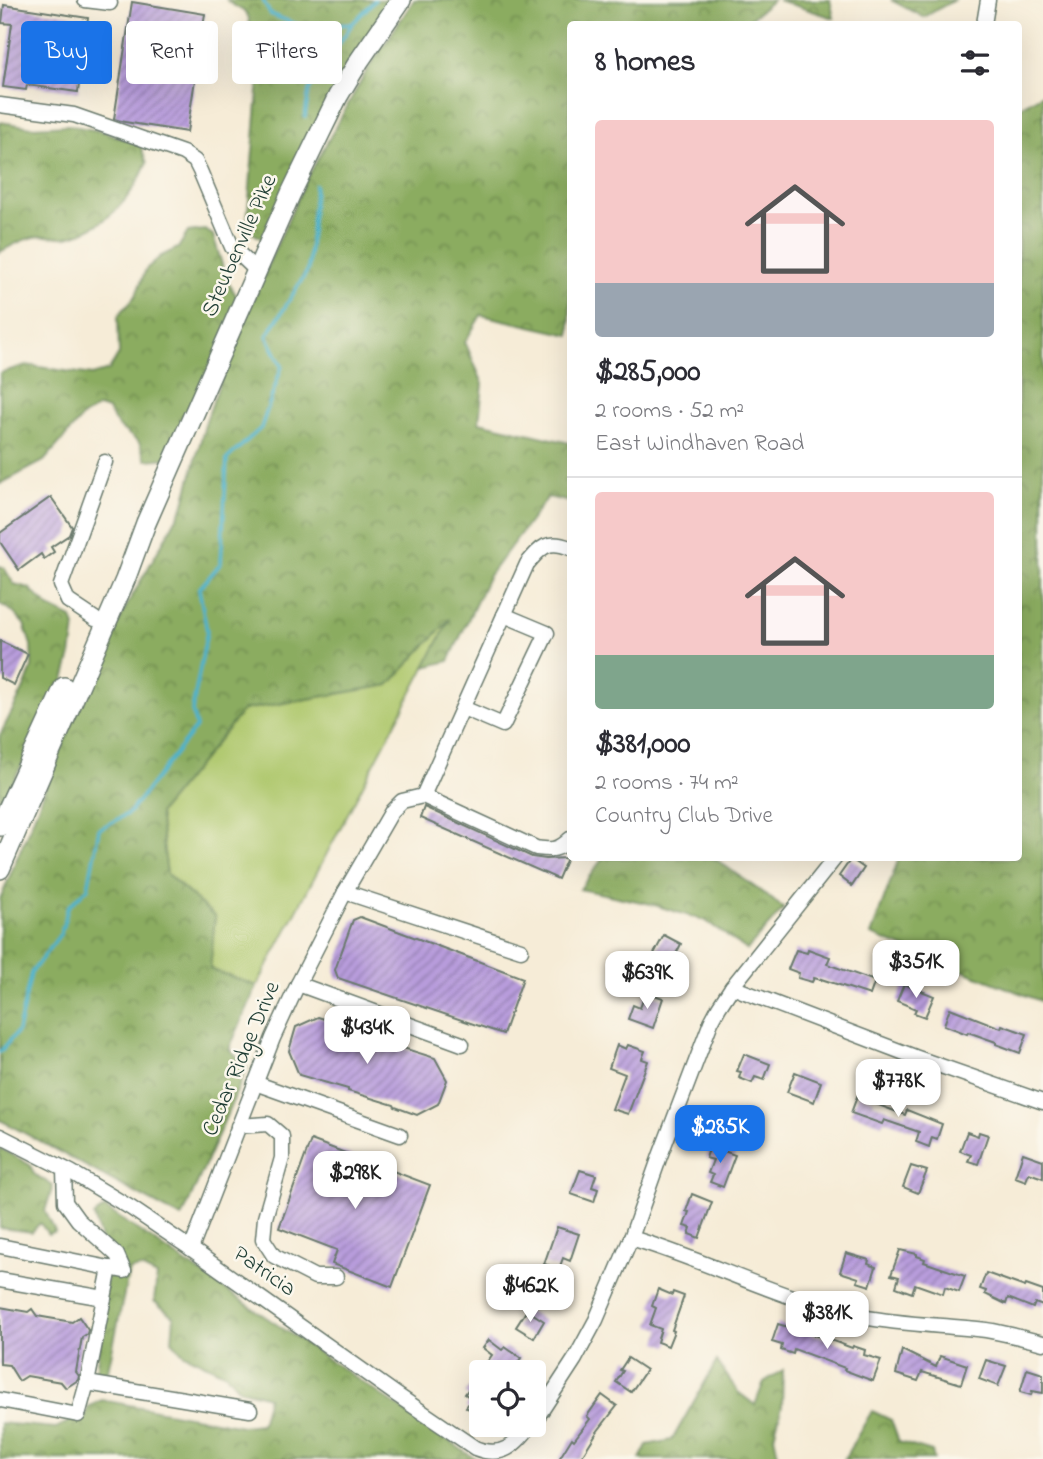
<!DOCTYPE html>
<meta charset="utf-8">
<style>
:root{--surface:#fff;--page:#f7f7f7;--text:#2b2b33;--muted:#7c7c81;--line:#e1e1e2;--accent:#1a73e8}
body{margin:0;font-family:"Indie Flower",sans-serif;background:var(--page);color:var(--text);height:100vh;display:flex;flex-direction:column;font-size:26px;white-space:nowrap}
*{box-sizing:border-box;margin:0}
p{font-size:23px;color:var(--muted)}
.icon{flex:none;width:38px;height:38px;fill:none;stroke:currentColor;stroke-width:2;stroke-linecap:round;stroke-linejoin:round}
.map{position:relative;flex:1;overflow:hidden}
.sheet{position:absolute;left:567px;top:21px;width:455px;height:840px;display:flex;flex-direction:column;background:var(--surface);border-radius:7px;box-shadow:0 7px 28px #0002}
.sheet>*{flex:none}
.hud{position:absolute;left:21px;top:21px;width:441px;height:63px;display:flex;gap:14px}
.tools{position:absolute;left:469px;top:1360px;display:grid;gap:14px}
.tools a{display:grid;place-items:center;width:77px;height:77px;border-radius:7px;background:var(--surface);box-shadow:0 7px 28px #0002;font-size:35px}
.price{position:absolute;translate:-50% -60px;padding:0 16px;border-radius:14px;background:#fff;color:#222;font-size:23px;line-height:46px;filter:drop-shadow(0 2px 4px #0008)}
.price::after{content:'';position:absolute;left:50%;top:42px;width:21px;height:16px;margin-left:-10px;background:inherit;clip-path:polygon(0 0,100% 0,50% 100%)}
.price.current{background:var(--accent);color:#fff}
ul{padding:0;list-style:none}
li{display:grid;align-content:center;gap:14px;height:371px;padding:0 28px}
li+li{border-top:2px solid var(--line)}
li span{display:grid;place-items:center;height:217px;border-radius:7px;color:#555}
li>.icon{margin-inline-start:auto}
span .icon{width:126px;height:126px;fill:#fffc;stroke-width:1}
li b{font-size:30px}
h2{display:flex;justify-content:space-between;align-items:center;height:84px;padding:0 28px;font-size:30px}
.pill{padding:0 24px;border-radius:7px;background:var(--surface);box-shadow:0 7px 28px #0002;font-size:24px;line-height:63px}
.pill.current{background:var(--accent);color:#fff}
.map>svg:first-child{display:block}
.grass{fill:#afc86d;stroke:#678250;stroke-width:2}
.forest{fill:url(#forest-crowns);stroke:#55744a;stroke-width:2}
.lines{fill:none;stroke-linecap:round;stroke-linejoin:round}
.stream{stroke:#4db2cc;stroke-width:3.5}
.building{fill:url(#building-hatch)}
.minor-casing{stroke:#6a7a6d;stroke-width:17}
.major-casing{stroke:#6a7a6d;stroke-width:22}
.minor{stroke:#fff;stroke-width:14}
.major{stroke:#fff;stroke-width:19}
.labels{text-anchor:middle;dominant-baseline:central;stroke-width:5;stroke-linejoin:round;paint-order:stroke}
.street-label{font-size:23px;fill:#1f3d34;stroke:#fbf7ec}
</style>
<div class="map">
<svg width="1043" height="1459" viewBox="0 0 1043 1459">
<defs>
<pattern id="forest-crowns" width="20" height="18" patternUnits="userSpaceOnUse" patternTransform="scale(1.75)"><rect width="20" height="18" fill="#8bac60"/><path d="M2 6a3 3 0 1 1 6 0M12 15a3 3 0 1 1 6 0" fill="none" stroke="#718d50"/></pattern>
<pattern id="building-hatch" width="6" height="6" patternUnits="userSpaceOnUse" patternTransform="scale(1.75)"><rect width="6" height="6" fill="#b89cdc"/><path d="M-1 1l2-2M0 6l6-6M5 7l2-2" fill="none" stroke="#9580b3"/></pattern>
</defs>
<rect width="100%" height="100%" fill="#fbf7ec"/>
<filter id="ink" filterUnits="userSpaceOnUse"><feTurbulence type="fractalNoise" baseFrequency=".0143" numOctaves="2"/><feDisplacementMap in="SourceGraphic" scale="14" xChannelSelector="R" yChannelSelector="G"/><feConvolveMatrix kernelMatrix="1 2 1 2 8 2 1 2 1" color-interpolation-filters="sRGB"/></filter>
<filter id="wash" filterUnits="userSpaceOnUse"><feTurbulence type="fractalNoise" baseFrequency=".00686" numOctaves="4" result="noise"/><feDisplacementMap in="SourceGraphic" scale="28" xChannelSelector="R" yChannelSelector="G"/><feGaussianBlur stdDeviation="1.57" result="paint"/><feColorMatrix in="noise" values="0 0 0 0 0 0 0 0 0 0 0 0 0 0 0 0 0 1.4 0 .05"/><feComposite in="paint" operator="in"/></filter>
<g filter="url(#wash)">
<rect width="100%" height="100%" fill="#f6ecd7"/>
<polygon class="grass" points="452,616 257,986 210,969 215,917 167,874 159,813 243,710 389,685"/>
<g class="forest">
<path d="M 227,0 L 399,0 L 266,241 L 251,232 L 247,223 L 261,55 C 259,40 253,40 250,29 C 248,23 251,18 246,13 C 240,8 235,8 227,0 Z"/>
<polygon points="414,0 773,0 744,24 570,24 570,335 481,315 465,342 483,384 479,422 570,443 570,502 548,497 488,577 449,661 425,667 450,619 389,685 243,710 159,813 167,874 215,917 210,969 257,986 229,1049 247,1068 182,1218 0,1120 0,900 70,728 127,605 183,507 206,421 238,332 305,182 366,72"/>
<polygon points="778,0 830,0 834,18"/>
<polygon points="891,0 954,0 924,17"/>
<polygon points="1043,94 1043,1002 871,935 899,858 1018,858 1018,108"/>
<path d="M 0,122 L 32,127 L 68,125 L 105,132 L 140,145 L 147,163 C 132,198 106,228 67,237 C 60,238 52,236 45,236 C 28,236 15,244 0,252 Z"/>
<polygon points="205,230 213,235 227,281 240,301 172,458 146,460 139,442 118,426 108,410 99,407 83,416 44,461 0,484 0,373 26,365 92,375 109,370 119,354 118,316 136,295 146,269 161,256 178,248 188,232"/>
<polygon points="0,566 4,568 14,584 29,588 49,607 72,618 75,627 71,655 62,687 0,807 0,735 26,684 32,667 31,645 24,624 12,611 0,604"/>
<polygon points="603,858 714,858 784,908 747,950 706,921 651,904 580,889"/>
<polygon points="0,1148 30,1165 34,1174 53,1186 45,1211 55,1231 48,1234 40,1223 32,1232 0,1228"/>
<polygon points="105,1208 465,1452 477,1459 0,1459 0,1423 56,1428 74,1419 85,1419 88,1407 102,1400 242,1426 261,1424 268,1397 239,1389 226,1374 184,1354 172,1341 174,1317 154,1301 157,1276 141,1268 129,1270 107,1375 102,1381 96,1373 108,1263 94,1216"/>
<polygon points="717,1361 738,1392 755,1405 764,1382 783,1370 782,1406 774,1436 779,1459 640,1459 647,1445 672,1440"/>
<polygon points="872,1411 891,1420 899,1442 932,1452 934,1459 844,1459"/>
</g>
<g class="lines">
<g class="stream">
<polyline points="263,0 270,14 303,27 351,24"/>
<polyline points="305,117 309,90 352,24 375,0"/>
<polyline points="0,1052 18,1031 31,973 61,933 68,907 88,888 99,829 129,813 196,727 192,711 207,631 199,589 221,563 227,459 261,428 282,366 267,336 308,270 315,185"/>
</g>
</g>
<g id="blocks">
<g class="building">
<polygon points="132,2 205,14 187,132 125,122 114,119"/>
<polygon points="4,5 88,18 78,92 27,85 26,90 3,87 12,24 2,23"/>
<polygon points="51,497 72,527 69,535 51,547 54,552 44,559 41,554 19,570 0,542 0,533"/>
<polygon points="0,641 28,654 14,685 0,678"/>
<polygon points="424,807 532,857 546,859 567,858 558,879 420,818"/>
<polygon points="851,859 864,868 852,886 839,876"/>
<polygon points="360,917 523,978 503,1034 338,978 335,970 353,920"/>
<polygon points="664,935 681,944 667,972 649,963"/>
<polygon points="808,949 830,957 827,964 875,981 870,995 821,979 821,980 814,978 812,982 798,978 799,973 788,969 796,950 807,953"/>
<polygon points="904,984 934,996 925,1017 914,1013 916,1009 897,1001"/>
<polygon points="646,992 663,998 653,1028 628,1019 633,1005 640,1008"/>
<polygon points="950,1008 1001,1028 1002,1025 1027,1034 1020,1053 996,1044 996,1042 968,1032 967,1034 944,1025"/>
<polygon points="318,1017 340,1024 342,1027 388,1041 387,1043 435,1058 447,1080 438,1104 417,1115 395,1107 394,1105 348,1091 348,1089 299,1075 289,1051 296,1027"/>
<polygon points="617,1045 626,1049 628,1045 645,1051 642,1059 648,1061 628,1114 612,1109 625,1074 609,1068"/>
<polygon points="744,1054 770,1064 764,1080 755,1077 752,1083 739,1078 741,1072 737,1071"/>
<polygon points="795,1072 821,1082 814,1102 787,1092"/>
<polygon points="858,1094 874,1100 873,1103 905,1115 907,1110 942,1124 937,1139 932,1137 929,1147 916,1142 919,1132 884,1120 882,1124 851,1113"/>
<polygon points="967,1132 978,1136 979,1132 988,1135 978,1164 968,1161 971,1155 960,1151"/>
<polygon points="311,1140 430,1185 392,1287 332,1264 337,1250 279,1228"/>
<polygon points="710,1146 735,1155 723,1187 710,1182 713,1175 708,1173 713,1160 706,1158"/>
<polygon points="1023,1153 1043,1160 1043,1178 1029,1173 1026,1181 1015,1177"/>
<polygon points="911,1166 927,1171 918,1193 903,1187"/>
<polygon points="580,1170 596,1175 592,1187 598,1189 594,1202 571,1194"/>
<polygon points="692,1194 712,1202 699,1238 689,1234 691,1228 684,1226 689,1212 686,1211"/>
<polygon points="557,1227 579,1234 570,1261 563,1258 559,1269 544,1264"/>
<polygon points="900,1250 917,1254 917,1256 925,1259 924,1262 965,1276 959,1292 945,1287 943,1294 915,1284 912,1293 896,1287 899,1277 891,1275"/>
<polygon points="846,1253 869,1260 868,1264 876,1267 870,1286 857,1282 859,1278 840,1272"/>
<polygon points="986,1273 1025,1287 1026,1285 1043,1291 1043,1306 1035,1303 1033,1308 1008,1298 1006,1304 985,1294 986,1291 980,1289"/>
<polygon points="658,1289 672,1295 673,1292 684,1296 672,1330 674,1331 668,1346 657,1342 661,1329 650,1325 656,1308 652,1306"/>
<polygon points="0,1307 28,1312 32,1309 37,1316 72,1322 79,1317 88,1330 87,1334 82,1337 76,1372 79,1376 78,1380 66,1388 61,1382 27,1376 19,1381 9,1365 0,1364"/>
<polygon points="527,1310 544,1321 534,1338 516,1327"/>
<polygon points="778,1324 817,1336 817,1335 852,1348 853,1346 865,1350 864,1355 881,1360 873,1381 844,1370 845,1368 794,1349 793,1354 781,1350 782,1345 772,1342"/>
<polygon points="489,1340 502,1350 505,1347 521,1358 511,1372 481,1372 481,1417 466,1407 472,1399 465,1394 492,1355 483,1348"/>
<polygon points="902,1350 936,1367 940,1356 967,1365 961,1384 922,1372 918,1381 896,1374"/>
<polygon points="628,1358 646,1370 631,1392 616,1382 623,1371 620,1370"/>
<polygon points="986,1360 1006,1366 998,1386 979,1379"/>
<polygon points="1027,1369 1043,1374 1043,1393 1032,1391 1031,1395 1020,1392"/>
<polygon points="602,1395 617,1406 597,1432 580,1459 559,1459 572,1438 574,1440 590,1419 587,1416"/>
</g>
</g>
</g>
<g filter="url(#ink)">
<use href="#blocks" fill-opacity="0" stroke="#6a7a6d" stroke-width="2"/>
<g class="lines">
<g class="minor-casing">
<g id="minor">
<polyline points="85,0 110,3"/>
<polyline points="984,24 988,0"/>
<polyline points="0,105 74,115 183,153 195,161 200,171 232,247 256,270"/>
<polyline points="95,619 68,601 61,585 105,462"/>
<polyline points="463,708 503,725 547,633 504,615"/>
<path d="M 423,796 L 527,564 C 541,547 548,539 570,548"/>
<polyline points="345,892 521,950"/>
<polyline points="298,984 462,1044"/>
<polyline points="732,987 915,1057 1043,1102"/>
<polyline points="255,1083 400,1135"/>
<polyline points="238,1126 268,1124 282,1136 282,1158 265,1218 263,1239 274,1256 315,1277 336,1277"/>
<path d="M 0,1136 L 71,1172 L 131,1208 L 190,1248 L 397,1395 L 475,1448 C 503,1459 515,1445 532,1424"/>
<path d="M 631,1238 C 709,1261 783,1301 863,1317 C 904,1325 945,1325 986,1330 C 1005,1333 1024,1338 1043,1343"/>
<polyline points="0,1246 124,1271 117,1255 78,1220 65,1202 64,1169"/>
<path d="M 191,1249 L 273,1038 L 298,984 L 345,892 L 392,811 L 402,801 L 423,796 L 536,848 C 552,850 558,851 570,839"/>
<polyline points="0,1280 104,1298"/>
<polyline points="87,1383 110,1268"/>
<polyline points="0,1400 78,1415 87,1383 250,1410"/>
<polyline points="534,1422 575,1359 596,1320 631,1238 660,1156 711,1022 719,1007 732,987 835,858"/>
</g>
</g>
<g class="major-casing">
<g id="major">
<polyline points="0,826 64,687"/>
<polyline points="0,869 125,580 146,523 291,193 338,96 359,61 401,0"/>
</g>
</g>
<use href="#minor" class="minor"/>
<use href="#major" class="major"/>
</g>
</g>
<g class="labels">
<g class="street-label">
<text transform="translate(240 246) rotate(-66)">Steubenville Pike</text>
<text transform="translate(242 1059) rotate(-67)">Cedar Ridge Drive</text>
<text transform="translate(264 1272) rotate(35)">Patricia</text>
</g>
</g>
</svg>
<div class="tools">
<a><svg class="icon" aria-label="locate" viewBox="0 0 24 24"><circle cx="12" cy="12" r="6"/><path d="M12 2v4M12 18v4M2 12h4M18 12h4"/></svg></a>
</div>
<b class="price" style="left:916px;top:1000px">$351K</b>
<b class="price" style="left:647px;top:1011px">$639K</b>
<b class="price" style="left:367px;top:1066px">$434K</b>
<b class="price" style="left:898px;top:1119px">$778K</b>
<b class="price current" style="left:720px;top:1165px">$285K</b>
<b class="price" style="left:355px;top:1211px">$298K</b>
<b class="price" style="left:530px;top:1324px">$462K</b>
<b class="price" style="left:827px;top:1351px">$381K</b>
<div class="hud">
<a class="pill current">Buy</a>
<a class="pill">Rent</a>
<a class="pill">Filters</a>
</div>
<section class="sheet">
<h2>8 homes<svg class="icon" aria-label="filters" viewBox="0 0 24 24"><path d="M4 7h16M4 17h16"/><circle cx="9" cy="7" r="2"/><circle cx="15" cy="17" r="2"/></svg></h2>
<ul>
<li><span style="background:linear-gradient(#f6c9c9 75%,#9aa5b1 0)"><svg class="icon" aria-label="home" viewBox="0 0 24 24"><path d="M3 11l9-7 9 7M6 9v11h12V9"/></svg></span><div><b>$285,000</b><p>2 rooms · 52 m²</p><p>East Windhaven Road</p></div></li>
<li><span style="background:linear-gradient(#f6c9c9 75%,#7fa58c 0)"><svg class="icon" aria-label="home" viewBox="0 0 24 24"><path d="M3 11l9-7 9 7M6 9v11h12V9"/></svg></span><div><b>$381,000</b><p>2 rooms · 74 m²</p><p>Country Club Drive</p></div></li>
</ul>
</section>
</div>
